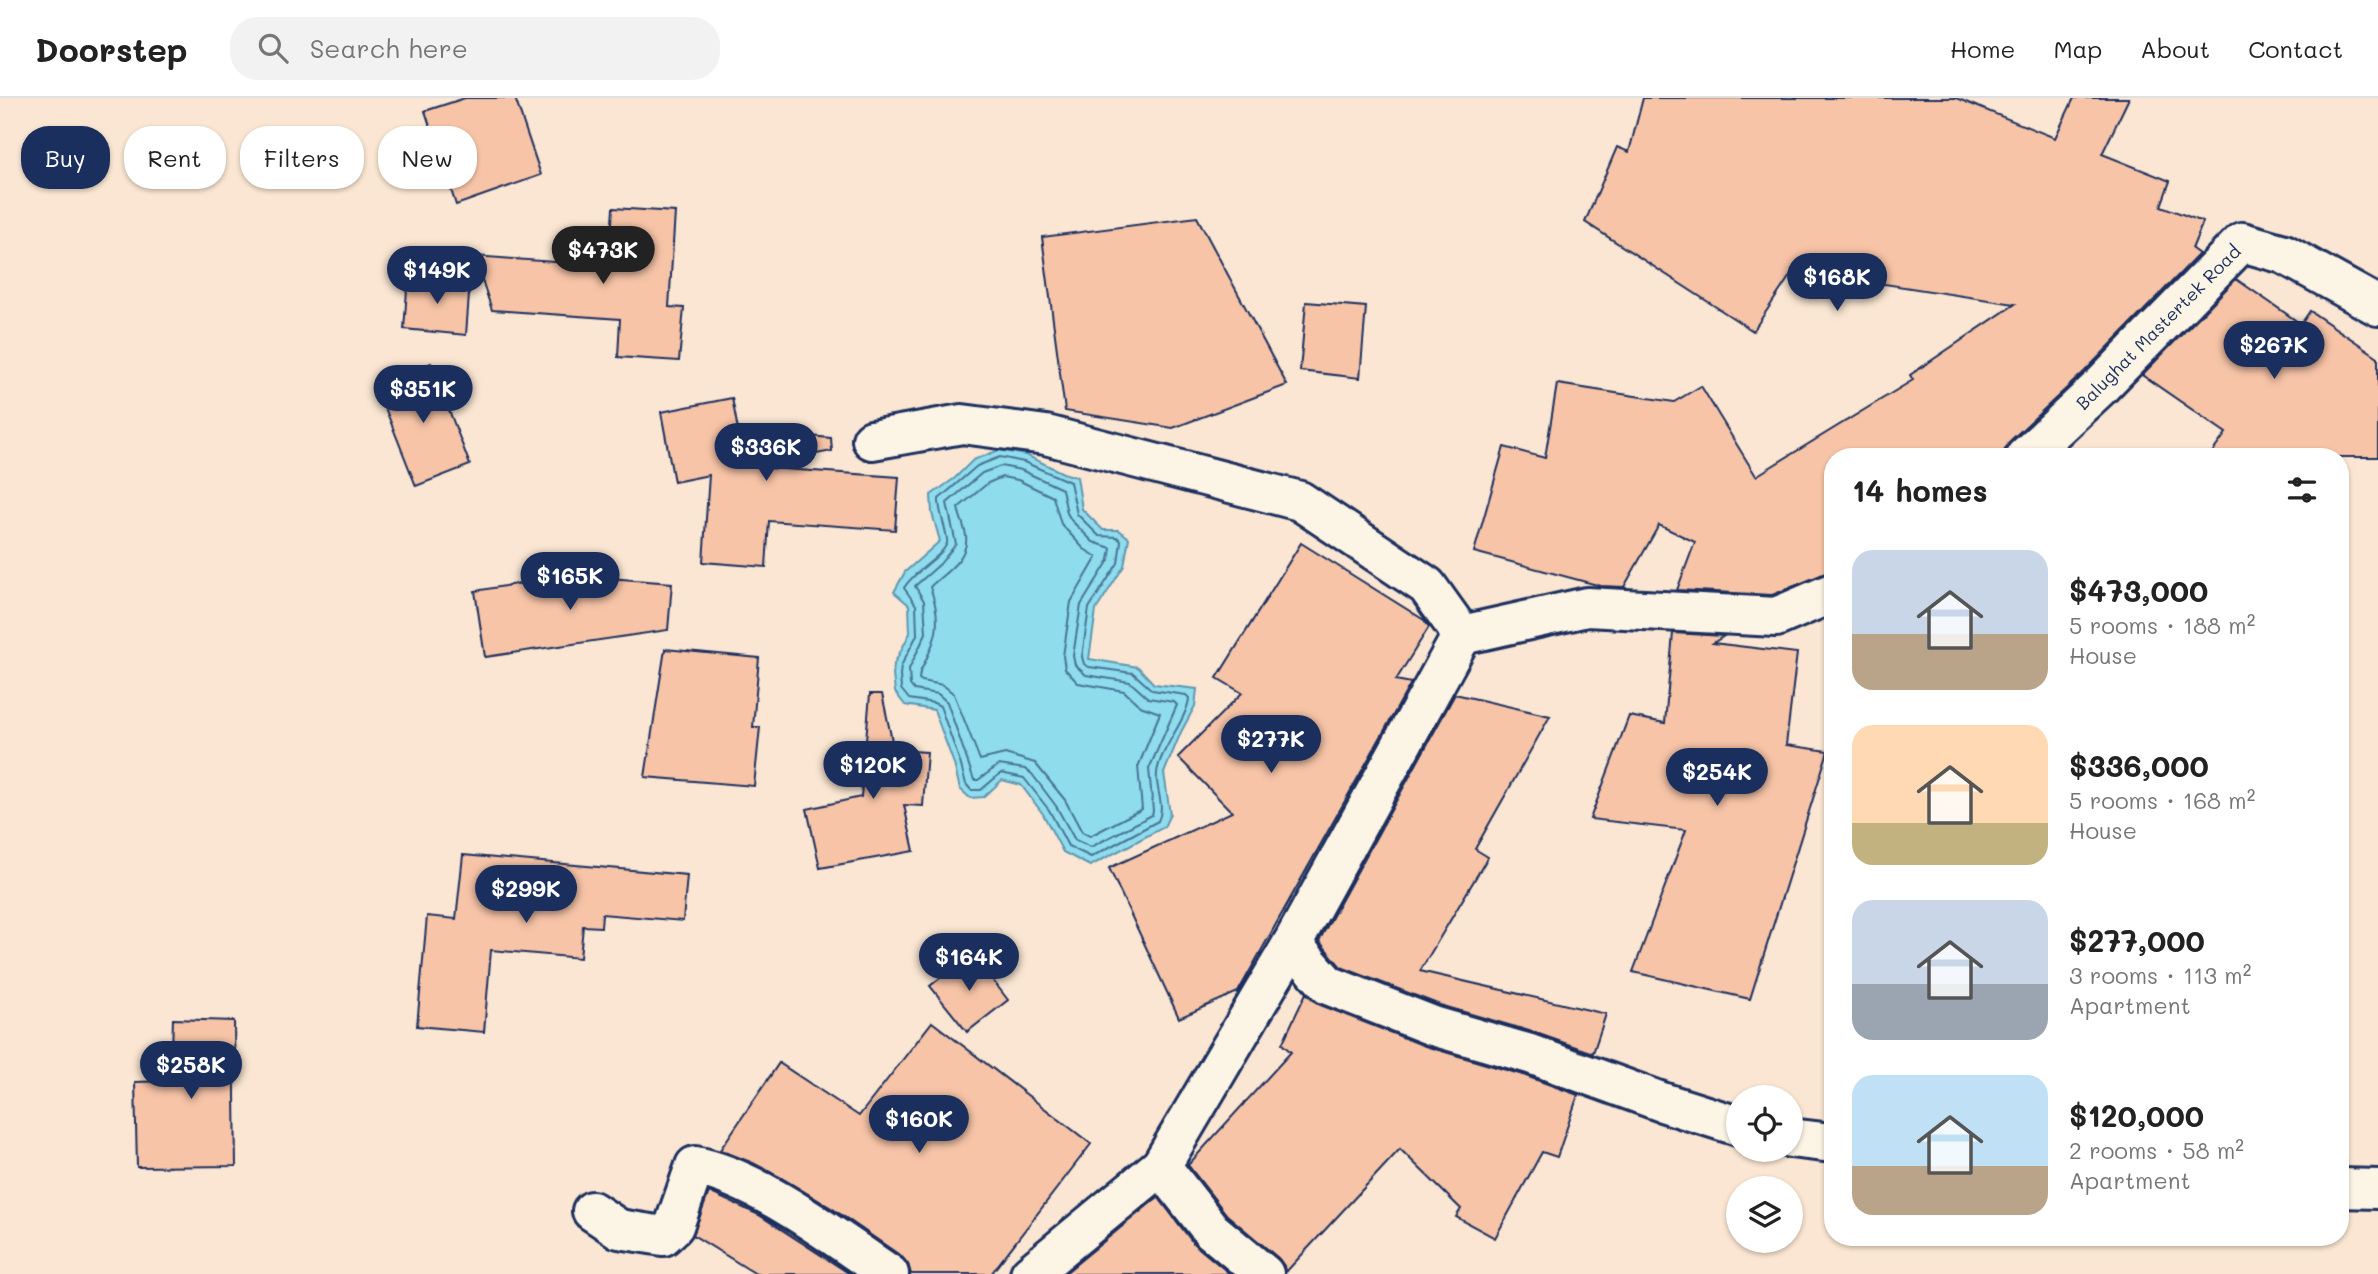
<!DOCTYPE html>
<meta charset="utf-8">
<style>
:root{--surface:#fff;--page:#f2f2f2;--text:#222;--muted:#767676;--line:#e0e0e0;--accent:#1b2f5e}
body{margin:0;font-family:Mali,sans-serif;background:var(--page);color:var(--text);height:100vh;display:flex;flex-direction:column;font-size:26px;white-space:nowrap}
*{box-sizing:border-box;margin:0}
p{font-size:23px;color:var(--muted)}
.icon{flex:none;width:38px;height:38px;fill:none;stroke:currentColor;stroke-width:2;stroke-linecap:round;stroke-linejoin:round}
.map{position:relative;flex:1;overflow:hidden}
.panel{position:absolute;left:1824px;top:350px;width:525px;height:798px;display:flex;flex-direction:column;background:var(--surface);border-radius:28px;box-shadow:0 2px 5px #0004}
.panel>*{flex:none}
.banner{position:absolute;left:21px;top:28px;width:665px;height:63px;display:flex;gap:14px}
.controls{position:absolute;left:1726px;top:987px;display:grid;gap:14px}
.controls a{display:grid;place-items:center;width:77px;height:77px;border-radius:50%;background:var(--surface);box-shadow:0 2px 5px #0004;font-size:35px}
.price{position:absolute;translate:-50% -60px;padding:0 16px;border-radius:24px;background:var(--accent);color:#fff;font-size:23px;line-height:46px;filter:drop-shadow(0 2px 4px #0008)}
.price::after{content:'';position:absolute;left:50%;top:42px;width:21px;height:16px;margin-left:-10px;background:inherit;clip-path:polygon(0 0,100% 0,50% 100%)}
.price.selected{background:#222;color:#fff}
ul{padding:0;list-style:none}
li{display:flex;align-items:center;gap:21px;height:175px;padding:0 28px}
li span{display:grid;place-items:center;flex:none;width:196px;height:140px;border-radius:21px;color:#555}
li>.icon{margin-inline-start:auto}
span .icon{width:84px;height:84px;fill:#fffc;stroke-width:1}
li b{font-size:30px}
h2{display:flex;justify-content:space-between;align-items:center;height:84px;padding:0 28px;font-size:30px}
.tag{padding:0 24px;border-radius:28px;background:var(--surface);box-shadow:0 2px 5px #0004;font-size:24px;line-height:63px}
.tag.selected{background:var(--accent);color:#fff}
header{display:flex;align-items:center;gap:42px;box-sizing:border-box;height:98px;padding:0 35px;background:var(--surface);border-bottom:2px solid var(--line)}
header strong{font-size:33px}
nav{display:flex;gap:38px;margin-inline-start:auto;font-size:24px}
.search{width:490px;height:63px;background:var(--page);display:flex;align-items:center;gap:18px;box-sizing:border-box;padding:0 24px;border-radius:28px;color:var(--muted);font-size:26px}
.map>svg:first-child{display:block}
.water{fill:#8edcec;stroke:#6097b3;stroke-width:2}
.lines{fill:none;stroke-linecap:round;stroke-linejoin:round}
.shore{stroke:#497497;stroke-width:2}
.building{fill:#f7c4a7;stroke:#1b2f5e;stroke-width:2}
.minor-casing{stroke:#1b2f5e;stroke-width:44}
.minor{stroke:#fcf5e5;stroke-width:38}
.labels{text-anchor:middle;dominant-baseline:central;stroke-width:7;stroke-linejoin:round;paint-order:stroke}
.street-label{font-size:18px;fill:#1b2f5e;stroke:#fcf5e5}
</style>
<header>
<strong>Doorstep</strong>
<div class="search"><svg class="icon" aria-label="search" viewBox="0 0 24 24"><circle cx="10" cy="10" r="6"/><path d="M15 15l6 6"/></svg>Search here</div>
<nav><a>Home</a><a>Map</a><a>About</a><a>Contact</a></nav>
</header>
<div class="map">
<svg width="2378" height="1176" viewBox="0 0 2378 1176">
<rect width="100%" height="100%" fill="#fae6d2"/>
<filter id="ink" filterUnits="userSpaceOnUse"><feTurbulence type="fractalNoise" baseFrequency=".0143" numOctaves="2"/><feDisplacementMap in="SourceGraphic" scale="14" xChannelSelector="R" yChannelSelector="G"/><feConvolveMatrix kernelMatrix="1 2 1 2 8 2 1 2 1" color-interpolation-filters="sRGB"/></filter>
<g filter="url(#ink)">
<polygon class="water" points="999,352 1026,357 1063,375 1077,379 1082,411 1103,432 1119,432 1129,440 1124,468 1096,512 1089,561 1138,569 1154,586 1197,591 1195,608 1181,634 1164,675 1170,716 1164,729 1090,768 1063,754 1043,716 1021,687 1002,682 984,699 970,700 960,691 954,666 934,612 905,607 895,594 893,577 894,566 910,535 909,507 894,494 905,474 940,443 932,415 931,397 955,380 973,362"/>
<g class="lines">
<g class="shore">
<path d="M 1000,359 L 1024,364 L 1070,384 L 1077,416 L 1099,438 L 1117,439 L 1121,443 L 1118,465 L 1089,510 L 1082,559 L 1084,566 L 1089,569 L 1133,575 L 1152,592 L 1186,597 L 1189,600 C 1188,620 1159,653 1157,675 C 1155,692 1166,707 1158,723 L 1091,759 L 1068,748 L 1049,712 L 1024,680 L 1001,675 L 981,692 L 971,692 L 966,686 L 960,664 L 940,608 L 934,605 L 909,601 L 901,591 L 900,577 L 901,568 L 917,537 L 916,507 L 904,490 C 913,474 942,459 947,445 C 949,439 938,413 939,401 L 977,368 Z"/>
<polygon points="1001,368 1021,372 1062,391 1067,415 1071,422 1093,444 1111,450 1109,462 1081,507 1073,558 1075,567 1086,577 1130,584 1148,600 1174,604 1177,607 1149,671 1153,713 1152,717 1091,749 1075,742 1056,708 1032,676 1025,671 999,667 978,682 974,682 947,604 938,596 914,592 910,587 909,571 926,535 924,503 915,488 940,466 956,446 947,405 982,375"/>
<path d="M 1002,379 L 1018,382 L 1053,399 L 1061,426 L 1084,451 L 1097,459 L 1071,504 L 1063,558 L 1065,571 L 1078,585 L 1124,593 L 1140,608 L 1160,615 L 1138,669 L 1142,711 L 1090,738 L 1082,734 L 1065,702 L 1035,665 L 1005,656 L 980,662 L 954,596 L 943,587 L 922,583 L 919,581 L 920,574 C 937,541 943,525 930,489 C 944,475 969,461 966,438 C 965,429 960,420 958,410 L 988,385 Z"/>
</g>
</g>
<g class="building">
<polygon points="465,0 515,0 541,77 456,107 425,13"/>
<polygon points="1643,0 1956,0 2055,40 2074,0 2129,0 2102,56 2170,83 2161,108 2203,124 2192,151 2199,156 2084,274 2010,343 2001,359 1832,359 1832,472 1829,474 1772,497 1677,492 1695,444 1659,427 1624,489 1601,488 1474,454 1504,349 1545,360 1557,286 1674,304 1701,288 1756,378 1913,282 1910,277 2015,206 1794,172 1753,233 1585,124 1617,49 1629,54"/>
<polygon points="613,110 675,114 669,209 684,210 679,263 618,259 620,221 492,212 474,158 609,168"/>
<polygon points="1197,119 1287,287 1173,330 1065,313 1042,139"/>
<polygon points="408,179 470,183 466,237 404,231"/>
<polygon points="2236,181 2301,226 2310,213 2378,259 2378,359 2209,359 2226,335 2142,277"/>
<polygon points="1306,204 1366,209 1360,280 1300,273"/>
<polygon points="431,265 470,367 416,388 376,287"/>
<polygon points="732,300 738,332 831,340 832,353 770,365 770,370 899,379 895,432 769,423 766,469 703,464 709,377 674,384 661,314"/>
<polygon points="1301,445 1424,522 1429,529 1396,582 1411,585 1238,894 1179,920 1109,770 1232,714 1178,659 1242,595 1217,580"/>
<polygon points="570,477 672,485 668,532 485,559 475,493"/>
<polygon points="1673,535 1724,538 1713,545 1797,555 1786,647 1828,653 1750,901 1633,874 1686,732 1590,721 1629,618 1665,625"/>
<polygon points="665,551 759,560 753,629 760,629 754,688 645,679"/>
<polygon points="870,596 882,596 894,652 927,654 923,708 904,707 914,753 820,770 807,711 861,699"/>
<polygon points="1455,596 1550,618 1475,751 1488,759 1420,873 1606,916 1593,955 1536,935 1440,907 1341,869 1319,843"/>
<polygon points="463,757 687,777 683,823 602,816 601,829 583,828 580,860 491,852 484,934 417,928 427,818 456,821"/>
<polygon points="972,855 1008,902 967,934 930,888"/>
<polygon points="1306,895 1320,907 1425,948 1523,977 1578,997 1557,1059 1542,1054 1495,1140 1456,1119 1461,1111 1400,1051 1285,1175 1284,1168 1278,1160 1227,1117 1188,1067 1291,954 1282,946"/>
<polygon points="173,921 234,923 236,1068 137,1069 135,984 171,983"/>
<polygon points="932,924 1091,1046 991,1176 911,1176 908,1166 901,1158 833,1111 780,1079 753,1065 720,1052 779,965 859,1018"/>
<polygon points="709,1094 759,1117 850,1176 756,1176 693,1137"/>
<polygon points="1158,1099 1194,1146 1230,1176 1064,1176"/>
</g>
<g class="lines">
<g class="minor-casing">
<g id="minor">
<polyline points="872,342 962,326 1046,337 1300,403 1427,488 1462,537"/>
<polyline points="2025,359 2099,290 2242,144 2284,156 2378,208"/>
<polyline points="1462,537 1587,509 1776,519 1832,495"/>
<polyline points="1292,846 1328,887 1433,928 1530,956 1662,1004 1738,1028"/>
<polyline points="1790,1040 1832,1045"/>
<polyline points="1161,1068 1211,1132 1264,1176"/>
<polyline points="2340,1090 2378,1091"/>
<path d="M 592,1113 L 619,1131 L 663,1138 L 674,1128 L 695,1068 C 758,1080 835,1140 889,1176"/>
<polyline points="1030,1176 1161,1068 1292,846 1462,537"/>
</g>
</g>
<use href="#minor" class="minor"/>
</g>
</g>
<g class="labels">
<g class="street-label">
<text transform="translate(2158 229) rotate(-45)">Balughat Mastertek Road</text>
</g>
</g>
</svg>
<div class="controls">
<a><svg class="icon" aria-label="locate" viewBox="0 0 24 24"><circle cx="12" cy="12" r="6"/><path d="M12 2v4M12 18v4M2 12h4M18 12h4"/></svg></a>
<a><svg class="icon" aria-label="layers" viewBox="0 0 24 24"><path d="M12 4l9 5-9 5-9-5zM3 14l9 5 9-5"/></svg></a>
</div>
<b class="price selected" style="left:603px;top:188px">$473K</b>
<b class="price" style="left:437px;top:208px">$149K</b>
<b class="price" style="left:1837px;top:215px">$168K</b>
<b class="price" style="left:2274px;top:283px">$267K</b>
<b class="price" style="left:423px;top:327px">$351K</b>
<b class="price" style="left:766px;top:385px">$336K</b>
<b class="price" style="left:570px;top:514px">$165K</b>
<b class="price" style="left:1271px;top:677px">$277K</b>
<b class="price" style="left:873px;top:703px">$120K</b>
<b class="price" style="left:1717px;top:710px">$254K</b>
<b class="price" style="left:526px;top:827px">$299K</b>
<b class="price" style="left:969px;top:895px">$164K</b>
<b class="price" style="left:191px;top:1003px">$258K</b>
<b class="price" style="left:919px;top:1057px">$160K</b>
<div class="banner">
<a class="tag selected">Buy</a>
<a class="tag">Rent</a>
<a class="tag">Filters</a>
<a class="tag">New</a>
</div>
<section class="panel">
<h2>14 homes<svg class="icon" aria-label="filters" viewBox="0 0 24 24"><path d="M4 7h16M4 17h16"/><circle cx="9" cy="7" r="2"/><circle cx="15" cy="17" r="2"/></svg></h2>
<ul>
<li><span style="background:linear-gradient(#c9d6e8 60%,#b9a48a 0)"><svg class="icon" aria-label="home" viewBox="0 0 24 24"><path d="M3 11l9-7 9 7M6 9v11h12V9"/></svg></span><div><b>$473,000</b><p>5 rooms · 188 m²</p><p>House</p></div></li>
<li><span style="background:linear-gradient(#ffd9b3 70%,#c2b280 0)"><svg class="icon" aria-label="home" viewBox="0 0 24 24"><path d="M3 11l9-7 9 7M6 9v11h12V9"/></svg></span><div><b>$336,000</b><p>5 rooms · 168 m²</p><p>House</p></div></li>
<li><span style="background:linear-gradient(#c9d6e8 60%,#9aa5b1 0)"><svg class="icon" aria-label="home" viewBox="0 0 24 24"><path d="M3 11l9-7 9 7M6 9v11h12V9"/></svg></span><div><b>$277,000</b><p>3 rooms · 113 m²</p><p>Apartment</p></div></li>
<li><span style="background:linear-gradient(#bfe0f5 65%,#b9a48a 0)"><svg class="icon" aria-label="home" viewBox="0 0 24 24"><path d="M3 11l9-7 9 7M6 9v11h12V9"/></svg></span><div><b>$120,000</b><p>2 rooms · 58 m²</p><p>Apartment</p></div></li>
</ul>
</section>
</div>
